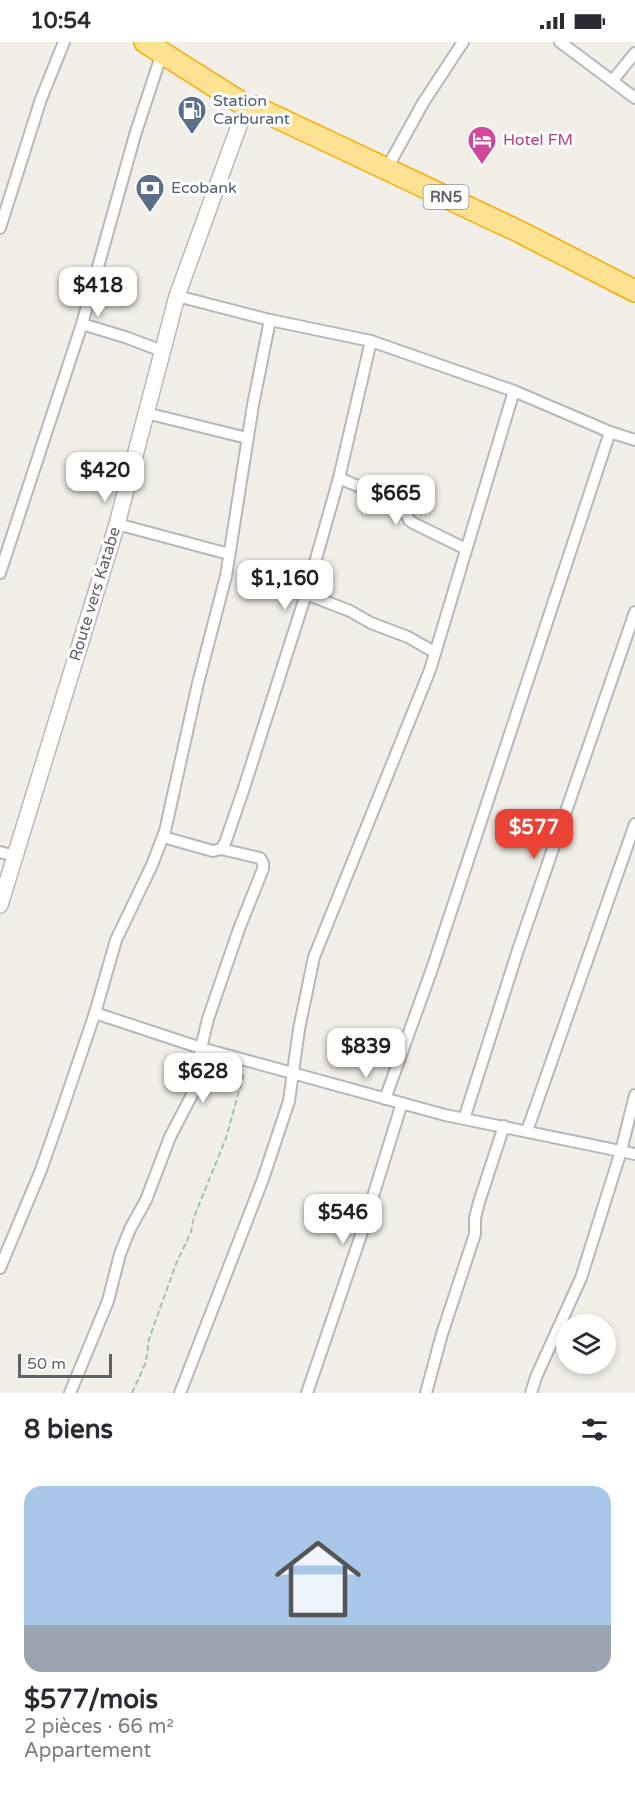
<!DOCTYPE html>
<html lang="fr">
<meta charset="utf-8">
<style>
:root{--surface:#fff;--page:#f7f7f7;--text:#2b2b33;--muted:#7c7c81;--line:#e1e1e2;--accent:#ea4335}
body{margin:0;font-family:"Varela Round",sans-serif;background:var(--page);color:var(--text);height:100vh;display:flex;flex-direction:column;font-size:22px;white-space:nowrap}
*{box-sizing:border-box;margin:0}
p{font-size:20px;color:var(--muted)}
.icon{flex:none;width:33px;height:33px;fill:none;stroke:currentColor;stroke-width:2;stroke-linecap:round;stroke-linejoin:round}
.map{position:relative;height:1351px;overflow:hidden}
.details{display:flex;flex-direction:column;background:var(--surface);flex:1}
.details>*{flex:none}
.tools{position:absolute;left:556px;top:1272px;display:grid;gap:12px}
.tools a{display:grid;place-items:center;width:60px;height:60px;border-radius:50%;background:var(--surface);box-shadow:0 3px 9px #0003;font-size:30px}
.scale{position:absolute;left:18px;bottom:15px;width:94px;box-sizing:border-box;padding-left:6px;border:3px solid #5f6368;border-top:0;font-size:16px;line-height:21px;white-space:nowrap;color:#5f6368;-webkit-text-stroke:4px #fff;paint-order:stroke}
.price{position:absolute;translate:-50% -51px;padding:0 14px;border-radius:12px;background:#fff;color:#222;font-size:20px;line-height:39px;filter:drop-shadow(0 2px 3px #0008)}
.price::after{content:'';position:absolute;left:50%;top:36px;width:18px;height:14px;margin-left:-9px;background:inherit;clip-path:polygon(0 0,100% 0,50% 100%)}
.price.selected{background:var(--accent);color:#fff}
ul{padding:0;list-style:none}
li{display:grid;align-content:center;gap:12px;height:318px;padding:0 24px}
li+li{border-top:2px solid var(--line)}
li span{display:grid;place-items:center;height:186px;border-radius:18px;color:#555}
li>.icon{margin-inline-start:auto}
span .icon{width:108px;height:108px;fill:#fffc;stroke-width:1}
li b{font-size:26px}
h2{display:flex;justify-content:space-between;align-items:center;height:72px;padding:0 24px;font-size:26px}
.status{display:flex;justify-content:space-between;align-items:center;height:42px;padding:0 30px;background:var(--surface);direction:ltr}
.status svg{height:16px;fill:currentColor}
.map>svg:first-child{display:block}
.lines{fill:none;stroke-linecap:round;stroke-linejoin:round}
.street-casing{stroke:#b5b8bc;stroke-width:14}
.secondary-casing{stroke:#b6babf;stroke-width:18}
.highway-casing{stroke:#f9ab00;stroke-width:24}
.path{stroke:#9cc7a9;stroke-width:2;stroke-dasharray:6 3;stroke-linecap:butt}
.street{stroke:#fff;stroke-width:10}
.secondary{stroke:#fff;stroke-width:15}
.highway{stroke:#fde293;stroke-width:21}
.labels{text-anchor:middle;dominant-baseline:central;stroke-width:6;stroke-linejoin:round;paint-order:stroke}
.shield{fill:#fff;stroke:#8f9295;stroke-width:1.5}
.shield-label{font-size:15px;font-weight:bold;fill:#5f6368}
.service-label{font-size:16px;fill:#4e5e75;stroke:#fff;text-anchor:start}
.hotel-label{font-size:16px;fill:#b23c85;stroke:#fff;text-anchor:start}
.street-label{font-size:16px;fill:#5f6368;stroke:#fff}
</style>
<div class="status"><b>10:54</b><svg viewBox="0 0 49 12"><path d="M0 12V9h3v3zM5 12V6h3v6zM10 12V3h3v9zM15 12V0h3v12zM26 1h20v11H26zM47 4h2v5h-2z"/></svg></div>
<div class="map">
<svg width="635" height="1351" viewBox="0 0 635 1351">
<rect width="100%" height="100%" fill="#f1efe8"/>
<g class="lines">
<g class="street-casing">
<g id="street">
<polyline points="560,0 635,56"/>
<polyline points="613,38 635,11"/>
<polyline points="386,128 423,61 463,0"/>
<polyline points="0,186 41,57 64,0"/>
<polyline points="177,254 270,278 371,299 514,349 610,390 635,398"/>
<polyline points="82,282 128,296 162,309"/>
<polyline points="146,371 247,396"/>
<polyline points="339,436 402,463 409,478 413,481 466,507"/>
<polyline points="117,482 229,512"/>
<polyline points="0,531 82,282 135,93 162,11"/>
<polyline points="306,552 350,569 371,581 408,595 434,610"/>
<polyline points="163,795 213,809 221,807 225,801 243,749 306,552 339,436 371,299"/>
<polyline points="0,810 15,814"/>
<polyline points="95,971 201,1006 445,1073 635,1112"/>
<polyline points="385,1057 432,927 610,390"/>
<polyline points="464,1077 519,905 635,570"/>
<polyline points="527,1089 635,782"/>
<polyline points="0,1226 41,1128 61,1071 95,971 116,898 152,823 165,789 198,641 226,534 253,363 270,278"/>
<polyline points="70,1351 108,1259 120,1212 130,1187 146,1158 170,1095 195,1047 201,1006 208,977 239,887 263,827 263,821 260,816 221,807"/>
<polyline points="180,1351 263,1137 289,1059 299,987 314,915 430,628 514,349"/>
<polyline points="307,1351 360,1196 402,1061"/>
<polyline points="426,1351 442,1292 475,1192 475,1176 479,1160 504,1084"/>
<polyline points="531,1351 536,1335 581,1236 621,1109 635,1053"/>
</g>
</g>
<g class="secondary-casing">
<polyline id="secondary" points="0,863 117,482 177,254 244,70"/>
</g>
<g class="highway-casing">
<g id="highway">
<polyline points="145,0 240,60"/>
<polyline points="255,65 520,190 635,249"/>
</g>
</g>
<polyline class="path" points="132,1351 146,1320 149,1297 176,1222 191,1190 194,1175 226,1096 244,1031"/>
<use href="#street" class="street"/>
<use href="#secondary" class="secondary"/>
<use href="#highway" class="highway"/>
</g>
<defs>
<g id="fuel-pin" transform="scale(1.5)"><path d="M0 17L-7.5 6A9.5 9.5 0 1 1 7.5 6Z" fill="#5c6f8a" stroke="#fff"/><path d="M-5.5-6h7V0h2V4h1.3V-2.5L3-4.5l.8-.8L6-3V5H2.5V1h-1V6h-7ZM-4.2-4.7v3.2H.2V-4.7Z" fill="#fff"/></g>
<g id="hotel-pin" transform="scale(1.5)"><path d="M0 17L-7.5 6A9.5 9.5 0 1 1 7.5 6Z" fill="#d1479c" stroke="#fff"/><path d="M-6-4.5h1.5V1H6V5H4.5V3h-9V5H-6ZM-4 0a1.8 1.8 0 1 1 3.6 0ZM.5 0V-2.5h3Q6-2.5 6 0Z" fill="#fff"/></g>
<g id="bank-pin" transform="scale(1.5)"><path d="M0 17L-7.5 6A9.5 9.5 0 1 1 7.5 6Z" fill="#5c6f8a" stroke="#fff"/><path d="M-6-4H6V4H-6ZM0-2.3a2.3 2.3 0 1 0 0 4.6a2.3 2.3 0 1 0 0-4.6Z" fill="#fff"/></g>
</defs>
<g fill-rule="evenodd">
<use href="#fuel-pin" x="192" y="68"/>
<use href="#hotel-pin" x="482" y="98"/>
<use href="#bank-pin" x="150" y="146"/>
</g>
<g class="labels">
<rect class="shield" x="423.5" y="143" width="45" height="24" rx="4.5"/>
<g class="shield-label">
<text x="446" y="155">RN5</text>
</g>
<g class="service-label">
<text x="213" y="59">Station<tspan x="213" dy="18">Carburant</tspan></text>
<text x="171" y="146">Ecobank</text>
</g>
<g class="hotel-label">
<text x="503" y="98">Hotel FM</text>
</g>
<g class="street-label">
<text transform="translate(95 552) rotate(-73)">Route vers Katabe</text>
</g>
</g>
</svg>
<div class="tools">
<a><svg class="icon" aria-label="layers" viewBox="0 0 24 24"><path d="M12 4l9 5-9 5-9-5zM3 14l9 5 9-5"/></svg></a>
</div>
<div class="scale">50 m</div>
<b class="price" style="left:98px;top:276px">$418</b>
<b class="price" style="left:105px;top:461px">$420</b>
<b class="price" style="left:396px;top:484px">$665</b>
<b class="price" style="left:285px;top:569px">$1,160</b>
<b class="price selected" style="left:534px;top:818px">$577</b>
<b class="price" style="left:366px;top:1037px">$839</b>
<b class="price" style="left:203px;top:1062px">$628</b>
<b class="price" style="left:343px;top:1203px">$546</b>
</div>
<section class="details">
<h2>8 biens<svg class="icon" aria-label="filters" viewBox="0 0 24 24"><path d="M4 7h16M4 17h16"/><circle cx="9" cy="7" r="2"/><circle cx="15" cy="17" r="2"/></svg></h2>
<ul>
<li><span style="background:linear-gradient(#a9c7e8 75%,#9aa5b1 0)"><svg class="icon" aria-label="home" viewBox="0 0 24 24"><path d="M3 11l9-7 9 7M6 9v11h12V9"/></svg></span><div><b>$577/mois</b><p>2 pièces · 66 m²</p><p>Appartement</p></div></li>
</ul>
</section>
